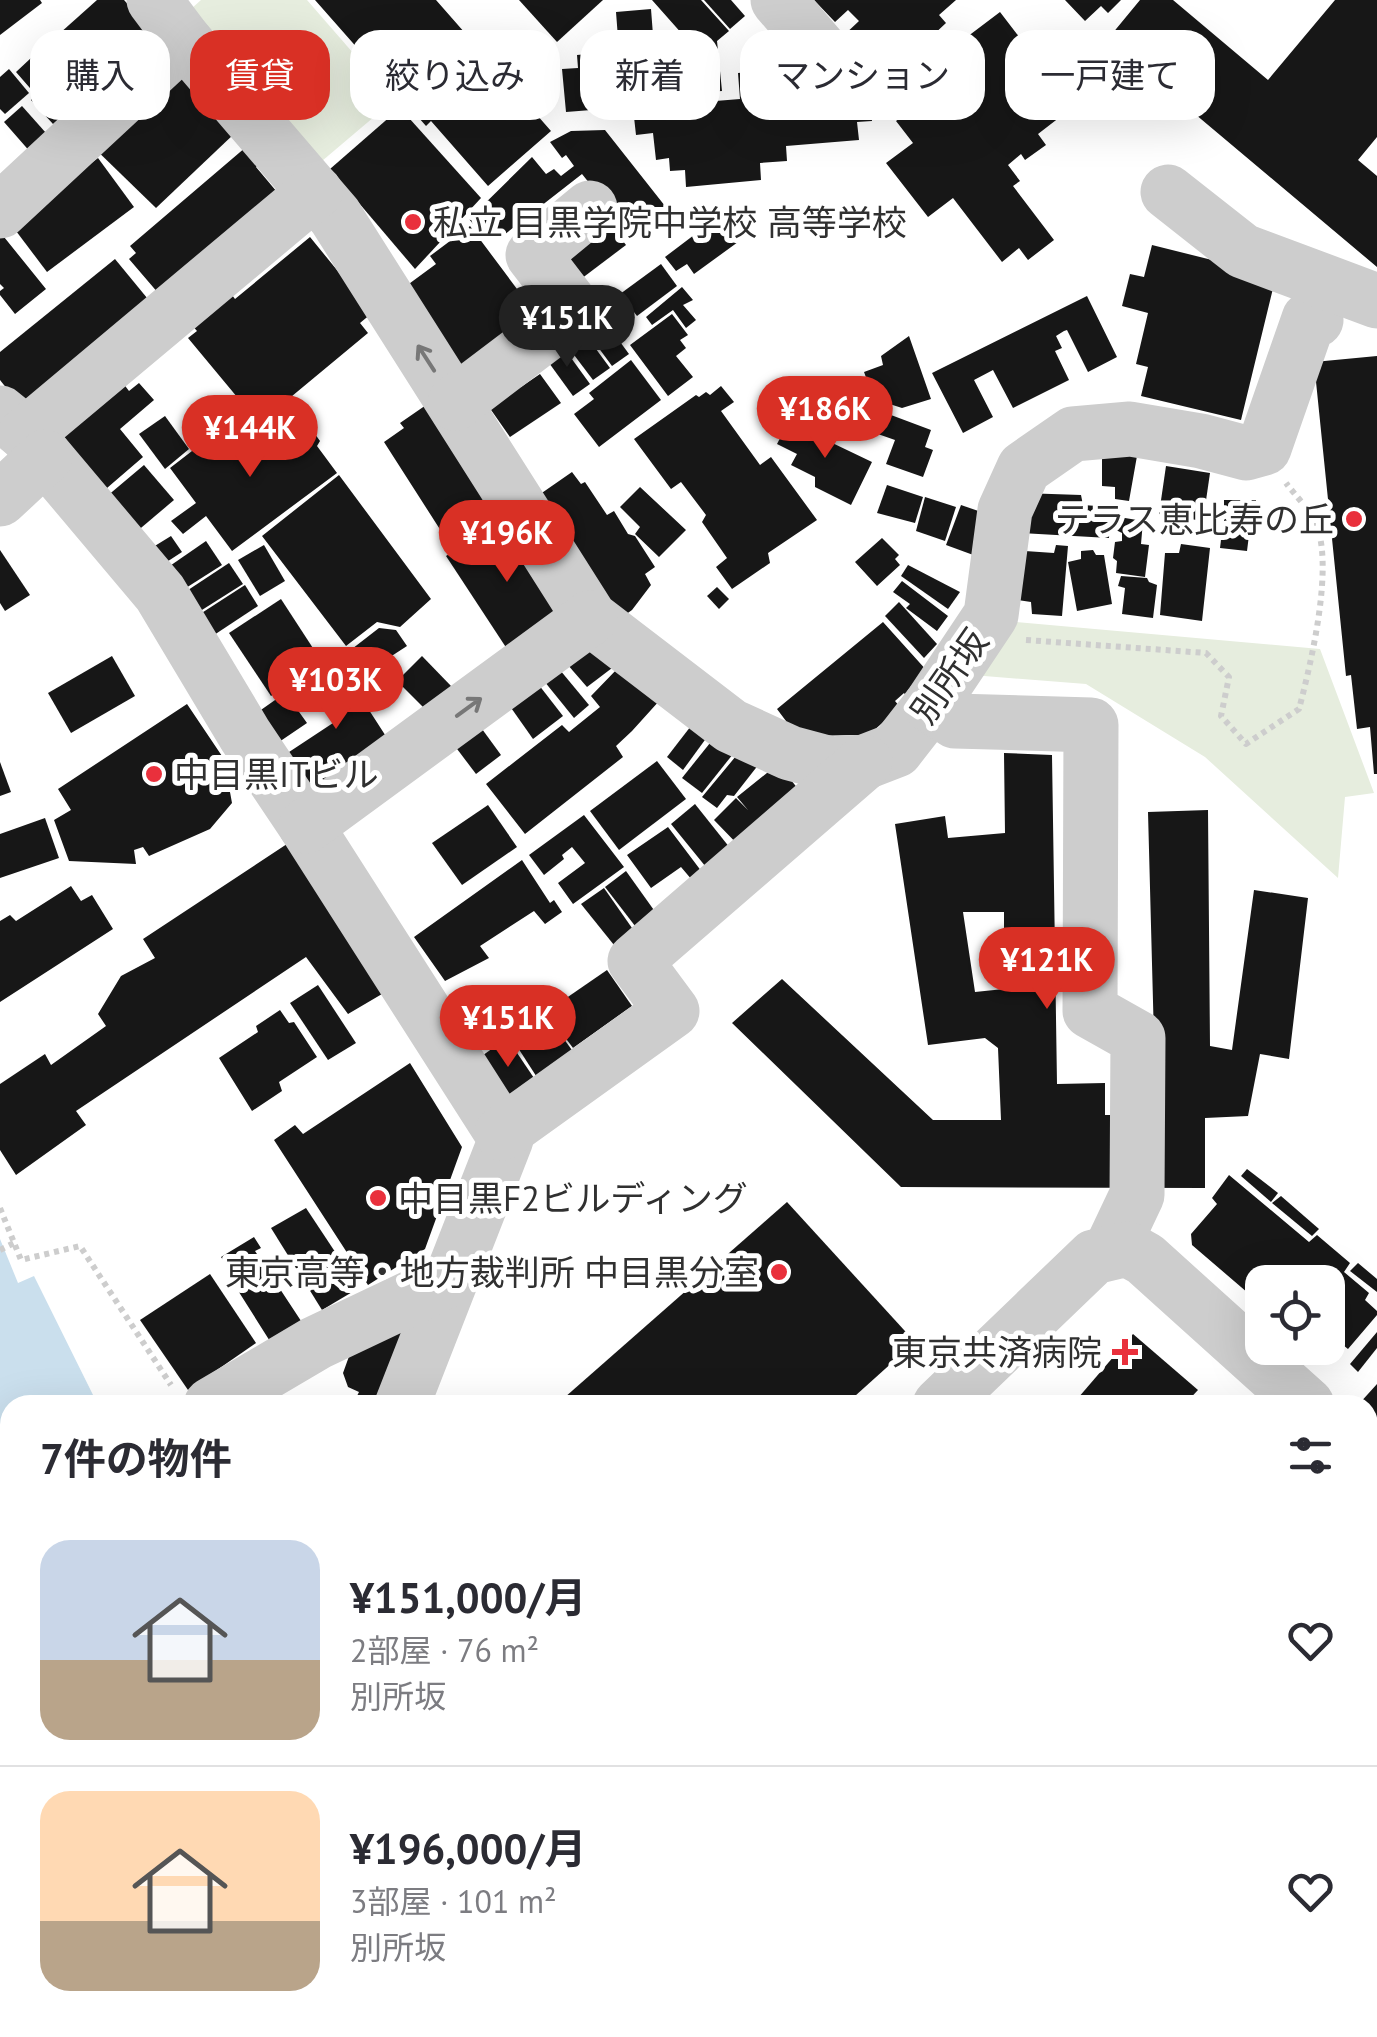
<!DOCTYPE html>
<html lang="ja">
<meta charset="utf-8">
<style>
:root{--surface:#fff;--page:#f2f2f3;--text:#2b2b33;--muted:#7c7c81;--line:#e1e1e2;--accent:#d93025}
body{margin:0;font-family:"PT Sans","Noto Sans JP",sans-serif;background:var(--page);color:var(--text);height:100vh;display:flex;flex-direction:column;font-size:38px;white-space:nowrap}
*{box-sizing:border-box;margin:0}
p{font-size:32px;color:var(--muted)}
.icon{flex:none;width:55px;height:55px;fill:none;stroke:currentColor;stroke-width:2;stroke-linecap:round;stroke-linejoin:round}
.map{position:relative;flex:1;overflow:hidden}
.drawer{position:absolute;left:0px;top:1395px;width:1378px;height:642px;display:flex;flex-direction:column;background:var(--surface);border-radius:30px 30px 0 0;box-shadow:0 10px 40px #0002}
.drawer>*{flex:none}
.hud{position:absolute;left:30px;top:30px;width:1318px;height:90px;display:flex;gap:20px}
.fabs{position:absolute;left:1245px;top:1265px;display:grid;gap:20px}
.fabs a{display:grid;place-items:center;width:100px;height:100px;border-radius:20px;background:var(--surface);box-shadow:0 10px 40px #0002;font-size:50px}
.price{position:absolute;translate:-50% -85px;padding:0 22px;border-radius:35px;background:var(--accent);color:#fff;font-size:32px;line-height:65px;filter:drop-shadow(0 2px 5px #0008)}
.price::after{content:'';position:absolute;left:50%;top:60px;width:30px;height:22px;margin-left:-15px;background:inherit;clip-path:polygon(0 0,100% 0,50% 100%)}
.price.active{background:#222;color:#fff}
ul{padding:0;list-style:none}
li{display:flex;align-items:center;gap:30px;height:250px;padding:0 40px}
li+li{border-top:2px solid var(--line)}
li span{display:grid;place-items:center;flex:none;width:280px;height:200px;border-radius:30px;color:#555}
li>.icon{margin-inline-start:auto}
span .icon{width:120px;height:120px;fill:#fffc;stroke-width:1}
li b{font-size:42px}
h2{display:flex;justify-content:space-between;align-items:center;height:120px;padding:0 40px;font-size:42px}
.chip{padding:0 35px;border-radius:30px;background:var(--surface);box-shadow:0 10px 40px #0002;font-size:35px;line-height:90px}
.chip.active{background:var(--accent);color:#fff}
.map>svg:first-child{display:block}
.green{fill:#e6edde}
.water{fill:#cadfed}
.building{fill:#171717;fill-rule:evenodd}
.lines{fill:none;stroke-linecap:round;stroke-linejoin:round}
.path{stroke:#cdcdcd;stroke-width:6;stroke-dasharray:5 5;stroke-linecap:butt}
.minor{stroke:#cdcdcd;stroke-width:55}
.major{stroke:#a8a8a8;stroke-width:55}
.oneway{stroke:#777}
.poi-dot{fill:#e9303c;stroke:#fff;stroke-width:4}
.labels{text-anchor:middle;dominant-baseline:central;stroke-width:10;stroke-linejoin:round;paint-order:stroke}
.poi-label{font-size:35px;fill:#303030;stroke:#fff;text-anchor:start}
.street-label{font-size:35px;fill:#303030;stroke:#fff}
</style>
<div class="map">
<svg width="1377" height="2037" viewBox="0 0 1377 2037">
<rect width="100%" height="100%" fill="#fff"/>
<g class="green">
<polygon points="201,0 307,0 394,100 322,161 191,9"/>
<polygon points="1004,621 1320,649 1374,793 1345,797 1338,878 1205,757 1086,684 972,675"/>
<polygon points="0,1543 10,1565 10,1799 4,1804 0,1797"/>
<polygon points="1377,1957 1377,2037 1305,2037 1314,2028 1368,2028 1368,1968"/>
</g>
<g class="water">
<polygon points="0,1239 18,1283 34,1276 98,1405 10,1405 10,1485 0,1467"/>
<polygon points="338,2028 503,2028 511,2037 347,2037"/>
</g>
<g class="building">
<polygon points="0,0 40,0 42,3 0,35"/>
<polygon points="97,0 124,0 153,32 91,87 50,42"/>
<polygon points="315,0 436,0 551,131 488,186 431,121 426,126"/>
<polygon points="519,0 603,0 557,42"/>
<polygon points="652,0 701,0 729,31 717,41 722,91 691,93 691,103 740,99 738,73 853,63 855,90 869,89 872,121 857,122 859,140 786,146 787,161 760,163 761,180 686,187 685,170 670,171 669,158 656,160 653,133 636,135 634,117 618,118 617,108 566,112 562,69 578,68 577,55 619,51 616,12 651,9 654,48 691,44"/>
<polygon points="704,0 731,0 745,16 730,29"/>
<polygon points="814,0 956,0 939,15 946,23 884,81 842,37 859,21 848,10 835,22"/>
<polygon points="1065,0 1121,0 1108,13 1101,6 1085,21"/>
<polygon points="1140,0 1173,0 1268,80 1335,0 1377,0 1377,137 1358,160 1377,176 1377,267 1107,40"/>
<polygon points="1000,12 1073,107 1038,134 1046,145 1025,160 1021,154 1008,165 1020,181 1013,186 1054,240 1028,260 1019,248 1002,262 953,198 928,217 886,163 913,143 896,121 920,103 911,91 964,51 959,43"/>
<polygon points="46,44 89,91 53,124 31,100 36,95 16,72"/>
<polygon points="171,61 235,133 156,208 87,141"/>
<polygon points="9,69 29,93 5,114 0,109 0,77"/>
<polygon points="22,106 46,133 32,154 4,122"/>
<polygon points="400,108 481,198 415,269 330,169"/>
<polygon points="605,130 665,206 630,234 582,174 504,235 500,231 487,241 469,219 532,157 546,174 554,169 561,176 574,166 566,155 562,158 550,142 571,131"/>
<polygon points="246,147 260,163 256,167 277,192 159,294 129,259 136,253 130,246"/>
<polygon points="98,158 134,207 47,272 10,223"/>
<polygon points="714,209 738,242 694,274 687,264 676,271 665,257 698,232 692,225"/>
<polygon points="601,212 626,245 577,282 552,248"/>
<polygon points="470,226 523,297 518,302 535,325 467,376 402,289 436,264 430,256"/>
<polygon points="0,232 46,289 15,314 0,295 0,291 4,288 0,284"/>
<polygon points="310,237 372,313 360,323 368,333 268,416 262,407 252,415 188,338 197,331 190,323 229,291 235,299"/>
<polygon points="1152,245 1276,276 1241,420 1141,396 1148,367 1136,364 1148,313 1122,306 1130,274 1144,277"/>
<polygon points="115,259 152,304 23,409 0,380 0,352"/>
<polygon points="661,264 677,286 637,316 620,294"/>
<polygon points="682,287 693,300 683,305 696,320 686,328 673,310 652,325 646,317"/>
<polygon points="1087,296 1117,357 1088,372 1067,330 1064,331 1056,336 1062,348 1055,351 1069,380 1013,408 993,370 974,380 993,417 963,433 932,373"/>
<polygon points="672,314 688,335 680,340 686,348 676,356 693,377 668,396 630,345"/>
<polygon points="601,316 629,354 612,366 584,328"/>
<polygon points="582,330 610,368 593,380 565,343"/>
<polygon points="909,336 931,399 902,408 874,399 864,372 883,365 881,356"/>
<polygon points="561,344 590,384 573,396 544,356"/>
<polygon points="1377,356 1377,774 1374,774 1370,727 1357,729 1351,675 1346,676 1314,362"/>
<polygon points="631,360 661,400 599,447 574,414 594,399 589,393"/>
<polygon points="540,374 561,403 510,437 489,407 518,383 521,387"/>
<polygon points="120,379 129,391 139,383 154,400 120,429 143,457 107,488 54,432"/>
<polygon points="721,386 734,402 721,411 760,465 771,457 817,520 768,553 770,563 732,589 716,567 727,558 702,522 706,515 681,482 671,489 634,439 696,395 699,397 706,392 710,395"/>
<polygon points="843,397 931,430 925,447 933,450 923,477 886,464 895,440 835,419"/>
<polygon points="429,403 501,512 450,545 384,442 404,428 400,423"/>
<polygon points="165,416 189,449 165,469 139,434"/>
<polygon points="791,417 824,433 824,439 872,462 851,505 815,487 815,477 791,465 797,454 777,444"/>
<polygon points="295,420 301,427 307,423 320,441 317,446 337,473 232,551 206,516 183,534 171,521 196,503 170,468 227,424 240,441 252,433 262,444"/>
<polygon points="1102,445 1137,456 1129,501 1115,499 1115,487 1102,486"/>
<polygon points="144,465 174,500 135,533 106,497"/>
<polygon points="1166,466 1210,473 1203,521 1159,514"/>
<polygon points="572,472 581,484 585,482 607,515 614,511 628,534 635,536 655,567 645,574 651,585 632,610 618,620 536,497"/>
<polygon points="339,475 431,599 400,627 377,622 346,646 262,536"/>
<polygon points="887,485 923,497 915,523 877,513"/>
<polygon points="640,487 686,530 659,557 635,534 640,527 620,507"/>
<polygon points="1022,493 1081,495 1083,505 1111,507 1109,538 1021,533"/>
<polygon points="925,497 956,507 945,541 916,531"/>
<polygon points="1224,500 1256,500 1256,523 1224,522"/>
<polygon points="961,505 990,515 976,556 946,545"/>
<polygon points="505,517 568,614 509,652 446,556"/>
<polygon points="1119,517 1143,521 1141,544 1149,545 1145,577 1116,573 1117,561 1113,558 1115,542 1122,541 1122,533 1116,530"/>
<polygon points="1223,523 1250,527 1247,551 1220,548"/>
<polygon points="171,536 182,552 156,569 145,552"/>
<polygon points="882,538 899,555 895,559 900,565 877,586 855,562"/>
<polygon points="206,541 222,565 178,593 164,570"/>
<polygon points="1181,544 1210,548 1202,621 1160,615 1165,553 1179,553"/>
<polygon points="264,545 285,581 260,596 238,560"/>
<polygon points="1056,545 1068,546 1062,616 1032,614 1031,602 1010,599 1025,551 1054,553"/>
<polygon points="0,550 30,595 5,611 0,603"/>
<polygon points="1093,550 1096,555 1104,555 1112,604 1077,611 1068,562 1081,559 1081,551"/>
<polygon points="229,563 243,584 194,615 182,594"/>
<polygon points="908,565 960,592 948,609 901,576"/>
<polygon points="1121,576 1147,578 1149,582 1157,585 1153,618 1122,614 1125,588 1118,586"/>
<polygon points="902,581 948,616 937,631 906,608 910,604 893,592"/>
<polygon points="245,585 258,606 211,637 197,616"/>
<polygon points="717,587 729,599 719,609 707,596"/>
<polygon points="281,599 322,662 271,696 229,633"/>
<polygon points="899,602 937,644 924,658 885,616"/>
<polygon points="883,622 928,672 908,699 904,693 895,701 900,707 861,742 855,735 806,736 783,724 786,721 777,709"/>
<polygon points="379,628 396,630 407,646 353,681 339,659"/>
<polygon points="586,649 616,665 587,687 567,664"/>
<polygon points="112,656 135,696 71,733 48,693"/>
<polygon points="422,656 452,687 427,711 397,681"/>
<polygon points="338,662 389,741 307,793 283,756 333,723 308,682"/>
<polygon points="555,664 589,705 574,718 540,676"/>
<polygon points="619,667 660,700 632,731 616,746 623,757 525,834 486,784 562,725 569,732 600,707 591,696"/>
<polygon points="535,680 563,716 533,739 507,702"/>
<polygon points="295,686 307,701 297,709 307,723 279,742 258,712"/>
<polygon points="187,704 224,759 232,803 210,829 149,856 143,847 134,850 136,864 69,861 54,820 71,810 58,789"/>
<polygon points="474,718 501,755 476,774 448,737"/>
<polygon points="694,722 710,733 683,770 667,757"/>
<polygon points="718,733 737,749 702,793 682,778"/>
<polygon points="741,750 759,764 734,796 727,795 717,808 702,797"/>
<path d="M 1004,753 L 1052,755 L 1057,1084 L 1105,1083 L 1105,1115 L 1156,1115 L 1148,812 L 1208,810 L 1210,1046 L 1232,1050 L 1254,890 L 1308,898 L 1289,1059 L 1260,1054 L 1248,1116 L 1205,1118 L 1205,1188 L 901,1187 L 732,1023 L 782,979 L 933,1120 L 1001,1120 L 998,1048 L 985,1038 L 928,1045 L 895,824 L 945,816 L 948,838 L 1005,833 ZM 963,912 L 1004,912 L 1004,989 L 975,992 Z"/>
<polygon points="657,761 686,799 619,850 590,811"/>
<polygon points="0,762 11,792 0,796"/>
<polygon points="778,764 803,795 744,851 714,820 736,798 748,810 737,797"/>
<polygon points="695,804 734,853 710,872 671,824"/>
<polygon points="488,805 517,847 462,885 432,843"/>
<polygon points="584,815 624,867 573,904 558,883 585,863 572,847 562,855 564,859 544,875 529,855"/>
<polygon points="45,818 59,858 0,878 0,834"/>
<polygon points="668,827 708,880 698,887 681,867 651,888 627,855"/>
<polygon points="290,842 382,994 348,1014 306,957 76,1111 86,1125 16,1175 0,1150 0,1084 45,1054 51,1065 106,1026 98,1014 121,976 155,958 143,939"/>
<polygon points="522,860 550,903 554,900 562,912 545,924 534,911 480,946 489,958 445,981 414,937"/>
<polygon points="626,871 661,920 642,935 605,887"/>
<polygon points="71,886 81,901 92,895 113,929 0,1002 0,921 10,915 16,921"/>
<polygon points="604,888 639,938 618,950 581,904"/>
<polygon points="607,970 632,1006 573,1048 546,1012"/>
<polygon points="318,985 356,1043 328,1060 290,1003"/>
<polygon points="280,1010 289,1023 294,1022 317,1057 279,1082 282,1091 252,1111 219,1058 258,1032 256,1026"/>
<polygon points="545,1013 577,1057 540,1082 511,1037"/>
<polygon points="507,1038 536,1081 509,1102 479,1058"/>
<polygon points="410,1063 462,1147 425,1249 368,1285 274,1140 295,1125 303,1134"/>
<polygon points="1247,1169 1278,1193 1271,1202 1241,1176"/>
<polygon points="1229,1175 1309,1242 1317,1235 1350,1263 1344,1272 1369,1293 1365,1300 1377,1311 1377,1315 1348,1349 1333,1337 1328,1343 1328,1282 1262,1282 1262,1305 1192,1245 1191,1234 1217,1204 1212,1198"/>
<polygon points="1281,1196 1319,1229 1312,1236 1272,1203"/>
<polygon points="787,1202 915,1342 845,1405 556,1405"/>
<polygon points="306,1208 359,1288 322,1310 271,1228"/>
<polygon points="254,1237 261,1248 255,1251 307,1330 273,1346 237,1289 241,1287 221,1257"/>
<polygon points="1358,1263 1377,1279 1377,1292 1350,1271"/>
<polygon points="210,1274 256,1343 188,1390 140,1320"/>
<polygon points="408,1319 375,1404 357,1396 359,1392 348,1387 343,1373 360,1326"/>
<polygon points="1377,1332 1377,1348 1358,1372 1350,1364"/>
<polygon points="1133,1334 1198,1390 1184,1405 1072,1405"/>
<polygon points="1377,1384 1377,1426 1368,1417 1368,1405 1358,1405"/>
<polygon points="1368,1697 1377,1704 1377,1759 1368,1770"/>
<polygon points="646,2028 699,2028 707,2037 654,2037"/>
<polygon points="790,2028 1066,2028 1074,2037 780,2037"/>
</g>
<g class="lines">
<g class="path">
<path d="M 1026,640 L 1206,653 L 1229,677 L 1221,716 L 1246,744 L 1299,709 C 1311,663 1335,564 1315,521 C 1308,508 1295,495 1286,483"/>
<polyline points="0,1208 21,1260 80,1246 171,1385"/>
<polyline points="0,1250 14,1243"/>
<polyline points="0,1597 10,1592"/>
<polyline points="0,1761 10,1780"/>
<polyline points="0,1832 10,1827"/>
</g>
<g class="minor">
<polyline points="154,0 184,40 335,216 590,618 731,726 790,753 831,764 865,762 896,750 931,705 991,615 1005,510 1024,468 1073,434 1130,429 1201,441 1246,453 1264,448 1309,319 1316,320"/>
<polyline points="778,0 820,49"/>
<polyline points="1168,192 1243,251 1377,301"/>
<polyline points="0,211 184,40"/>
<polyline points="455,403 576,311 533,255 590,208"/>
<polyline points="0,413 26,434 160,593 245,735 306,826 506,1139 402,1405"/>
<polyline points="26,434 315,192"/>
<polyline points="0,499 45,457"/>
<polyline points="931,705 955,721 1091,725 1090,1011 1138,1038 1137,1195 1110,1252"/>
<polyline points="306,826 590,618"/>
<polyline points="502,1133 672,1011 635,961 865,762"/>
<polyline points="211,1405 316,1343 451,1279"/>
<polyline points="940,1405 1094,1257 1127,1249 1145,1259 1307,1405"/>
<polyline points="1368,1459 1377,1468"/>
<polyline points="1368,1904 1377,1893"/>
<polyline points="277,2028 285,2037"/>
<polyline points="592,2028 601,2037"/>
<polyline points="198,2037 215,2028"/>
<polyline points="1254,2037 1262,2028"/>
</g>
<g class="major">
<polyline points="0,1890 10,1906"/>
<polyline points="0,1963 10,1977"/>
<polyline points="44,2028 51,2037"/>
<polyline points="90,2028 96,2037"/>
</g>
</g>
<defs><path id="oneway-shaft" d="M-6 0H5M1.5-3L5.5 0L1.5 3" fill="none" stroke-width="1.6" stroke-linecap="round" stroke-linejoin="round" transform="scale(2.5)"/></defs>
<g class="oneway">
<use href="#oneway-shaft" transform="translate(426 358) rotate(-123)"/>
<use href="#oneway-shaft" transform="translate(469 707) rotate(-36)"/>
</g>
<g class="poi-dot">
<circle cx="413" cy="222" r="10"/>
<circle cx="1354" cy="519" r="10"/>
<circle cx="154" cy="774" r="10"/>
<circle cx="378" cy="1198" r="10"/>
<circle cx="779" cy="1272" r="10"/>
<path d="M1120 1337h10v10h10v10h-10v10h-10v-10h-10v-10h10z"/>
</g>
<g class="labels">
<g class="poi-label">
<text x="433" y="222">私立 目黒学院中学校 高等学校</text>
<text x="1334" y="519" text-anchor="end">テラス恵比寿の丘</text>
<text x="174" y="774">中目黒ITビル</text>
<text x="398" y="1198">中目黒F2ビルディング</text>
<text x="759" y="1272" text-anchor="end">東京高等・地方裁判所 中目黒分室</text>
<text x="1102" y="1352" text-anchor="end">東京共済病院</text>
</g>
<g class="street-label">
<text transform="translate(949 676) rotate(-55)">別所坂</text>
</g>
</g>
</svg>
<div class="fabs">
<a><svg class="icon" aria-label="locate" viewBox="0 0 24 24"><circle cx="12" cy="12" r="6"/><path d="M12 2v4M12 18v4M2 12h4M18 12h4"/></svg></a>
</div>
<b class="price active" style="left:567px;top:370px">¥151K</b>
<b class="price" style="left:825px;top:461px">¥186K</b>
<b class="price" style="left:250px;top:480px">¥144K</b>
<b class="price" style="left:507px;top:585px">¥196K</b>
<b class="price" style="left:336px;top:732px">¥103K</b>
<b class="price" style="left:1047px;top:1012px">¥121K</b>
<b class="price" style="left:508px;top:1070px">¥151K</b>
<div class="hud">
<a class="chip">購入</a>
<a class="chip active">賃貸</a>
<a class="chip">絞り込み</a>
<a class="chip">新着</a>
<a class="chip">マンション</a>
<a class="chip">一戸建て</a>
</div>
<section class="drawer">
<h2>7件の物件<svg class="icon" aria-label="filters" viewBox="0 0 24 24"><path d="M4 7h16M4 17h16"/><circle cx="9" cy="7" r="2"/><circle cx="15" cy="17" r="2"/></svg></h2>
<ul>
<li><span style="background:linear-gradient(#c9d6e8 60%,#b9a48a 0)"><svg class="icon" aria-label="home" viewBox="0 0 24 24"><path d="M3 11l9-7 9 7M6 9v11h12V9"/></svg></span><div><b>¥151,000/月</b><p>2部屋 · 76 m²</p><p>別所坂</p></div><svg class="icon" aria-label="heart" viewBox="0 0 24 24"><path d="M12 20l-8-8c-3-5 5-10 8-4 3-6 11-1 8 4z"/></svg></li>
<li><span style="background:linear-gradient(#ffd9b3 65%,#b9a48a 0)"><svg class="icon" aria-label="home" viewBox="0 0 24 24"><path d="M3 11l9-7 9 7M6 9v11h12V9"/></svg></span><div><b>¥196,000/月</b><p>3部屋 · 101 m²</p><p>別所坂</p></div><svg class="icon" aria-label="heart" viewBox="0 0 24 24"><path d="M12 20l-8-8c-3-5 5-10 8-4 3-6 11-1 8 4z"/></svg></li>
</ul>
</section>
</div>
